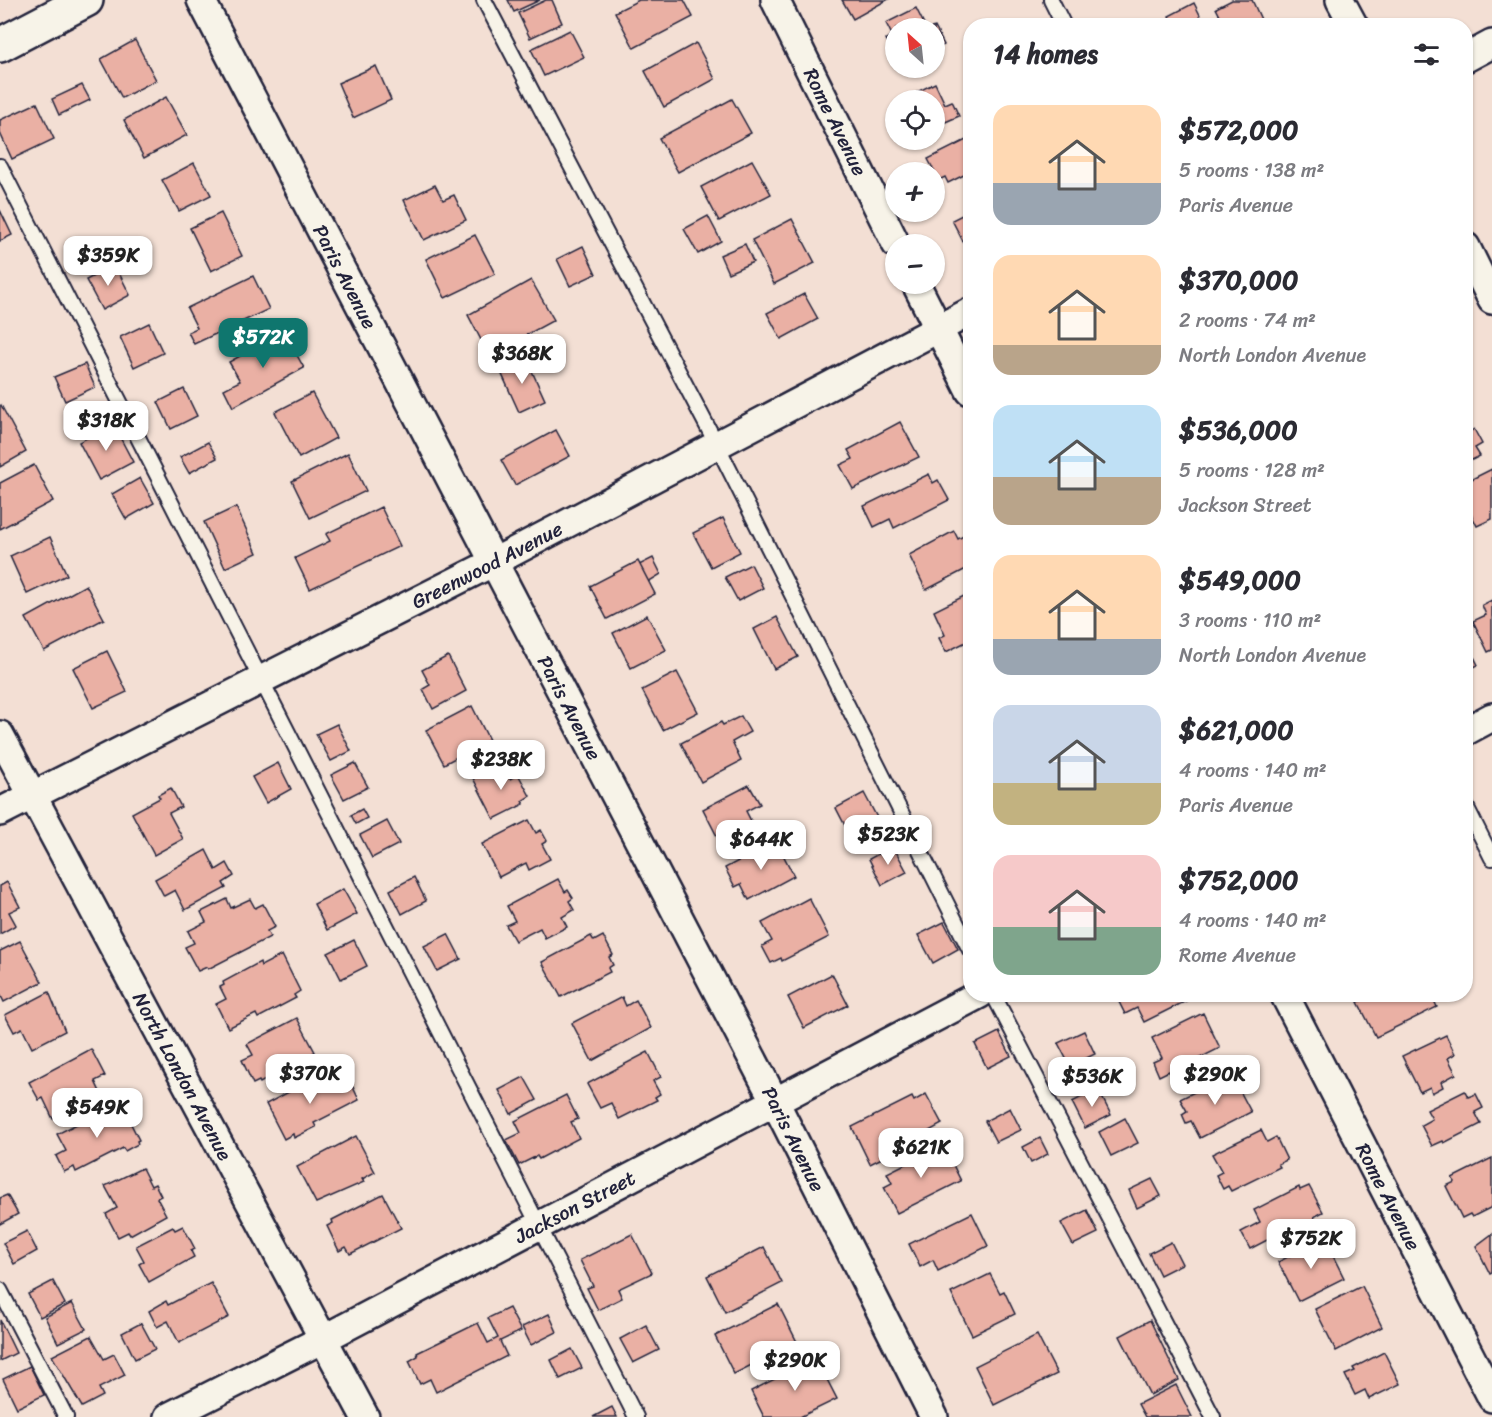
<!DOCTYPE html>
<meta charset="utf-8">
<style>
:root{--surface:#fff;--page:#f7f7f7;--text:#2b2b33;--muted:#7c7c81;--accent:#0f766e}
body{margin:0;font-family:Sriracha,sans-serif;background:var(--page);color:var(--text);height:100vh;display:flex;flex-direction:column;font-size:22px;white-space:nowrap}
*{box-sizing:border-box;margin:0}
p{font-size:20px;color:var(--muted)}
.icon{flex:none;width:33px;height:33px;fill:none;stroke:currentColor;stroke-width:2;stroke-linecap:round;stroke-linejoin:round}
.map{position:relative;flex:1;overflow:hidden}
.side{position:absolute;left:963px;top:18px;width:510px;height:984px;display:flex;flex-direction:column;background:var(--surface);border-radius:24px;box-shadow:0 2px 4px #0004}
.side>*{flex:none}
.needle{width:39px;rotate:333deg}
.tools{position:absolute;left:885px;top:18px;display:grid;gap:12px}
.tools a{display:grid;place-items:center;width:60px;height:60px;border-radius:50%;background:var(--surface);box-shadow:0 2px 4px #0004;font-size:30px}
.price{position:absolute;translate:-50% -51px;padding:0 14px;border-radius:12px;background:#fff;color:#222;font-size:20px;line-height:39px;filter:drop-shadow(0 2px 3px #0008)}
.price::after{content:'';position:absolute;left:50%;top:36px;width:18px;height:14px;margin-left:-9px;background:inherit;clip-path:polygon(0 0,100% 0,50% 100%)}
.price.on{background:var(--accent);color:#fff}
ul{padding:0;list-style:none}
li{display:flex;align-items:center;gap:18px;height:150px;padding:0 30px}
li span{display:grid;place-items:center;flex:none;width:168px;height:120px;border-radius:18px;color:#555}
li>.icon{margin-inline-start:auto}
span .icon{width:72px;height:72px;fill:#fffc;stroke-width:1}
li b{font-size:26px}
h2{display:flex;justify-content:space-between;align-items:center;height:72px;padding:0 30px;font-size:26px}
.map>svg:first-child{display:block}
.building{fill:#eab0a4;stroke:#22223b;stroke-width:1.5}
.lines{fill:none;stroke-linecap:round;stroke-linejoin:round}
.lane-casing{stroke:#22223b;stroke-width:18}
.street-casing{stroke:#22223b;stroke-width:32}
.secondary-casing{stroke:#22223b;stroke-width:38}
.lane{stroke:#f7f3e8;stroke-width:14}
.street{stroke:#f7f3e8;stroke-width:27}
.secondary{stroke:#f7f3e8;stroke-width:33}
.labels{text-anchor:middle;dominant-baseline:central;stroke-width:6;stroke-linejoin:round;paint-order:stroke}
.street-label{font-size:20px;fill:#22223b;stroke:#f7f3e8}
</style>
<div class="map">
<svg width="1492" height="1417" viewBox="0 0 1492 1417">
<rect width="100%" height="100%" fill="#f3dfd4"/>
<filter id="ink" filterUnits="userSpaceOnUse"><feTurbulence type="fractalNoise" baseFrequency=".0167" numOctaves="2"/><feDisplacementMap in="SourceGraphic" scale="12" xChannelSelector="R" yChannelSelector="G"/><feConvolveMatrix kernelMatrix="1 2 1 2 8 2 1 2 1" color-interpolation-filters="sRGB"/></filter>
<g filter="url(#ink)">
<g class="building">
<polygon points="508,0 540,0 514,12"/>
<polygon points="546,0 552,0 562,23 530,38 518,13"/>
<polygon points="639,0 684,0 693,17 634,48 615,12"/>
<polygon points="842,0 887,0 853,19"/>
<polygon points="1232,0 1252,0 1264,26 1225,26 1216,8"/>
<polygon points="1194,3 1203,21 1194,26 1174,26 1169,16"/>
<polygon points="916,8 926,28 896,28 894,55 886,39 892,35 886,23"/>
<polygon points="935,27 944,45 934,50 934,28 931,28"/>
<polygon points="570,30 584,57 544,76 531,49"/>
<polygon points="135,40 156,80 122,98 101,59"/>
<polygon points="696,43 715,79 664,107 645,71"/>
<polygon points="376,66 391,100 353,118 338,83"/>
<polygon points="935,83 945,104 952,101 959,116 934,127 934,100 911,100 909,96"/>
<polygon points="82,85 90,100 59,115 52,99"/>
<polygon points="166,97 187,135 144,158 124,120"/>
<polygon points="732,99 751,133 678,172 659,138"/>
<polygon points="37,103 54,139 12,159 0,133 0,120"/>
<polygon points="968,139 970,145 970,172 948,183 945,177 939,180 928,159"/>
<polygon points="752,160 771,194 719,221 701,187"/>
<polygon points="194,163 211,195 179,211 162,180"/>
<polygon points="435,185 443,200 454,195 466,220 424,240 404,200"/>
<polygon points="0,210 12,235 0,241"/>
<polygon points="970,211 970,255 952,220"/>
<polygon points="221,213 242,256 211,271 190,228"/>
<polygon points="708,216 721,241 698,254 684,229"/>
<polygon points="792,219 815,263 774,284 752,240"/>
<polygon points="475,235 495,274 445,298 426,259"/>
<polygon points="745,244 753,262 728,273 720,255"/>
<polygon points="583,246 596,274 570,286 557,259"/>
<polygon points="115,265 130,295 102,310 86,280"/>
<polygon points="253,276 269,309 194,344 188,332 197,328 187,308"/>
<polygon points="531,280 554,320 489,355 468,315"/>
<polygon points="804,294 818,319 781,339 767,313"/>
<polygon points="149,323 163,353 134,367 120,337"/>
<polygon points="284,332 304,368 233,407 224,389 240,381 229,362"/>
<polygon points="526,358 545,400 519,412 500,370"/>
<polygon points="85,364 95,387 65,401 54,377"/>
<polygon points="184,389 197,416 171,429 158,402"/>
<polygon points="312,393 336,438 299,458 275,412"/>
<polygon points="1,405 26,452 0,467 0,406"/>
<polygon points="900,422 919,457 853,489 840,465 853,459 848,450"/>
<polygon points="113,424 133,462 99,480 79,442"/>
<polygon points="1466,428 1468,433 1474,429 1482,444 1475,448 1480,456 1466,463"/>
<polygon points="556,430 570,456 515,485 501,460"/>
<polygon points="208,442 217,458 189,473 180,457"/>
<polygon points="348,453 366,491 310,518 292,481"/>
<polygon points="34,465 53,501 0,529 0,483"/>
<polygon points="1492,469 1492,519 1477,526 1466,504 1466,482"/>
<polygon points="929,474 933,483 938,480 949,500 894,528 890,519 874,527 864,506"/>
<polygon points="140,478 154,503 126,519 112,494"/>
<polygon points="236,507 257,553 225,568 204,522"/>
<polygon points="381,507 400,546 310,589 295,558 330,541 326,534"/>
<polygon points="723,518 740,552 711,567 693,533"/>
<polygon points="954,531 958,539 969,533 970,537 970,567 926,590 909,555"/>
<polygon points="50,537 67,575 27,594 10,556"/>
<polygon points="653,558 661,574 648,582 639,565"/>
<polygon points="638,561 655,594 607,619 590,586"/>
<polygon points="751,564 763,588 738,601 725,577"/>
<polygon points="86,585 104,619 44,651 26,618"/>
<polygon points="970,593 970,640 946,652 939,638 945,635 934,611"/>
<polygon points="1492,600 1492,650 1488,652 1473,621 1486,615 1482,605"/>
<polygon points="647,615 666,650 631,668 613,633"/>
<polygon points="777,617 798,657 774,669 754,629"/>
<polygon points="1466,641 1478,665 1466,671"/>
<polygon points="107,651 127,692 93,708 73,668"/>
<polygon points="448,656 466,691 433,709 423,689 430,685 422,670"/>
<polygon points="970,665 970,683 963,669"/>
<polygon points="677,672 698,712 663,730 642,690"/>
<polygon points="472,706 489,740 444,764 426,730"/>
<polygon points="741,716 750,732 732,742 741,761 701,782 681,743 721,722 723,725"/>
<polygon points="337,724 351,751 331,761 316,734"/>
<polygon points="278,763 291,789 266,803 252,777"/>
<polygon points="355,763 368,787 344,799 331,775"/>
<polygon points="502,763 510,779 518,774 530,796 522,801 524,804 494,819 473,778"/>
<polygon points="749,785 760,804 746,811 754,827 721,844 703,809"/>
<polygon points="171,788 181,807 169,813 183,839 154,855 132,813 160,798 158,795"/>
<polygon points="864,793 882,827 853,841 836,808"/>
<polygon points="362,809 367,818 356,824 351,815"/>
<polygon points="529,820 536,833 541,830 547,841 542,844 550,859 529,870 526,863 499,877 482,844"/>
<polygon points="387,821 399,844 372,858 360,835"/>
<polygon points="776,841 794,876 749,900 741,884 735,887 725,868"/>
<polygon points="893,846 907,872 882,885 869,859"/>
<polygon points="206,850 216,870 227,863 234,876 223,883 226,888 185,910 175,890 164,896 155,879"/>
<polygon points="414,877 426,901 402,914 390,890"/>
<polygon points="558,879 565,892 568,890 573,898 569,901 574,910 562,917 567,927 545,938 540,928 515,941 506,925 515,921 507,906"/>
<polygon points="7,882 20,907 9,912 16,925 0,934 0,886"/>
<polygon points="343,889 357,914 327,930 314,904"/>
<polygon points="809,898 829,937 782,961 781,958 771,963 762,946 772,941 762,923"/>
<polygon points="227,899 231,908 250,899 255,908 263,904 275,927 267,931 270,937 208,969 207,967 198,971 185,947 194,943 188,931 206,922 201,912"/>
<polygon points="944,922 958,949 933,963 918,935"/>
<polygon points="448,934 461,959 437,971 424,946"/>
<polygon points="591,936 594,941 603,936 613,955 609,957 613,965 608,968 610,972 561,997 542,962"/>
<polygon points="354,940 367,966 341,979 328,953"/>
<polygon points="20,941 42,982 4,1002 0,994 0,951"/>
<polygon points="282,955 300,991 294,995 296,998 258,1018 256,1014 228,1028 216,1004 226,999 220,987 224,985 223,982 260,962 261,966"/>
<polygon points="832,974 848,1005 804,1028 788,997"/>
<polygon points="49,992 65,1031 32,1048 22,1028 14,1032 5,1015"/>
<polygon points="1129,994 1200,994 1144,1022 1137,1008 1125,1014 1118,1000"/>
<polygon points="1373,994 1435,994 1432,996 1437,1007 1376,1037 1358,1002"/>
<polygon points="622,997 626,1006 636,1000 651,1028 592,1061 572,1023"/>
<polygon points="1203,1013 1220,1048 1170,1073 1169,1071 1159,1076 1153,1062 1162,1058 1152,1038"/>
<polygon points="297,1018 315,1052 260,1083 259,1081 253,1084 242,1060 253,1055 247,1044"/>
<polygon points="1084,1031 1095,1054 1070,1066 1058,1043"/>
<polygon points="999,1032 1011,1056 987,1068 975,1044"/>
<polygon points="1446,1035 1455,1054 1448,1058 1456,1074 1441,1082 1443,1087 1432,1093 1430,1087 1420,1092 1402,1056"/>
<polygon points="91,1049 105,1076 95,1081 101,1094 53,1119 43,1098 39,1100 29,1082"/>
<polygon points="648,1052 661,1077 653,1081 660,1094 655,1097 657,1100 619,1119 611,1103 600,1108 587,1084"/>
<polygon points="330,1070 339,1089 351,1083 359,1100 314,1123 316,1127 294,1138 293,1134 284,1139 266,1104"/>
<polygon points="1231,1074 1251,1112 1200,1138 1191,1121 1186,1123 1182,1114 1187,1111 1180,1099"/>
<polygon points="524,1077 537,1100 511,1114 499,1090"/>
<polygon points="1098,1089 1111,1115 1085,1128 1072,1102"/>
<polygon points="1465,1091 1468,1097 1476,1094 1483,1108 1475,1112 1481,1124 1444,1143 1443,1141 1432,1146 1421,1125 1432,1119 1427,1110"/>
<polygon points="926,1094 942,1124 929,1131 930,1134 870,1164 852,1127 912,1097 914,1101"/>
<polygon points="566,1095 578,1119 571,1122 579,1138 539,1159 537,1156 519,1165 506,1140 521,1133 515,1121"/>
<polygon points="120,1102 139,1140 137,1141 138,1144 125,1151 123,1148 76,1172 74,1167 64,1172 56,1156 66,1151 57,1134"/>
<polygon points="1010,1108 1021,1130 996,1142 985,1121"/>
<polygon points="1125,1118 1138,1143 1111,1156 1099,1132"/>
<polygon points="1261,1130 1267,1142 1276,1137 1287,1160 1278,1164 1280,1167 1231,1191 1228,1186 1223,1189 1216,1175 1222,1172 1212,1154"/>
<polygon points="356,1136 375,1172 362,1179 364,1182 316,1203 297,1167"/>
<polygon points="1040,1138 1048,1154 1031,1163 1023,1147"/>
<polygon points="943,1145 961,1181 897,1213 884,1187 892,1183 887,1173"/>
<polygon points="1492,1158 1492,1207 1472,1217 1470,1214 1462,1218 1446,1186 1455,1182 1452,1178"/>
<polygon points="142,1168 151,1186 155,1184 161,1196 157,1198 166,1215 130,1235 128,1232 118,1237 106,1214 117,1208 105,1186"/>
<polygon points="1152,1179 1161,1196 1137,1208 1129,1190"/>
<polygon points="1309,1186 1323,1212 1314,1217 1316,1221 1271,1243 1269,1239 1250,1249 1241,1232 1260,1222 1254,1210 1299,1187 1300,1190"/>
<polygon points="383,1194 401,1228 350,1254 346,1247 339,1251 327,1226 333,1223 332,1220"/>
<polygon points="7,1195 18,1214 0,1224 0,1198"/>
<polygon points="1087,1210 1098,1233 1073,1245 1061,1223"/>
<polygon points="972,1213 988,1246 938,1271 933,1260 920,1267 909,1244"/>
<polygon points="183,1226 195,1249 191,1251 194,1257 149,1282 139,1264 144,1261 136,1246 173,1227 175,1230"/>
<polygon points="27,1231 37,1251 14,1264 3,1243"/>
<polygon points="632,1234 652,1273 618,1289 622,1298 598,1310 587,1288 593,1286 580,1260"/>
<polygon points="1492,1234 1492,1273 1490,1274 1476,1246"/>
<polygon points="1324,1238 1344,1278 1298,1301 1278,1262"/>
<polygon points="1171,1242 1182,1264 1160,1275 1149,1253"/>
<polygon points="764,1247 782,1283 725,1312 707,1276"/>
<polygon points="990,1274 1000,1293 1004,1291 1015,1314 972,1335 951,1293"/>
<polygon points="53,1281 65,1304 40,1317 28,1294"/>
<polygon points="211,1283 229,1317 179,1343 168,1321 157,1327 149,1311 166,1301 168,1305"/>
<polygon points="1362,1286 1382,1327 1336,1351 1315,1309"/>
<polygon points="72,1303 86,1329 58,1343 45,1317"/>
<polygon points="778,1304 797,1342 734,1374 715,1336"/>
<polygon points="509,1308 521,1331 500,1341 507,1356 436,1392 430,1379 420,1384 409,1361 418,1356 417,1353 478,1323 488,1343 498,1338 488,1318"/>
<polygon points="549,1314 557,1332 531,1345 522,1327"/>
<polygon points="0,1320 16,1353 0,1361"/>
<polygon points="1150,1320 1179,1380 1150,1395 1120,1336"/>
<polygon points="141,1323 155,1349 135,1359 122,1333"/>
<polygon points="646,1325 659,1350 633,1363 620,1339"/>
<polygon points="1037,1335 1057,1374 994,1405 975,1366"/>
<polygon points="91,1336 104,1359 114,1354 125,1375 99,1388 103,1396 82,1407 52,1356"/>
<polygon points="572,1349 582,1368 560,1379 551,1360"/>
<polygon points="1384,1352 1400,1384 1369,1399 1365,1390 1355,1395 1345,1375 1355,1371 1353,1368"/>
<polygon points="816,1358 837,1399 800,1417 764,1417 751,1391"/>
<polygon points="30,1366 44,1395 17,1408 3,1379"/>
<polygon points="1176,1385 1192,1417 1145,1417 1138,1404"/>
<polygon points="612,1407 617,1417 593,1417"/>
</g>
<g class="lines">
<g class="lane-casing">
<g id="lane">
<polyline points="484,0 717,445 970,950"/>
<polyline points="1051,0 1064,26"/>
<polyline points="0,166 636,1417"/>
<polyline points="1466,806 1492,858"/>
<polyline points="993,994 1213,1417"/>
<polyline points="0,1290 66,1417"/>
</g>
</g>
<g class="street-casing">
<g id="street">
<path id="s1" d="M 201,0 L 775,1102 L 934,1417"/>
<path id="s2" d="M 775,0 L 896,244"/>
<polyline points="1340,0 1354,26"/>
<polyline points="1466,58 1492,44"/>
<polyline points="1466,247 1492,300"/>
<polyline points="916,284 970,391"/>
<polyline points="1466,731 1492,717"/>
<path id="s3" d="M 0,735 L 365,1417"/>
<path id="s4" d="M 0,812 L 492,563 L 970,312"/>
<path id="s5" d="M 1284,994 L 1492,1398"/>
<path id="s6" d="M 168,1417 L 325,1338 L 980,994"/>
</g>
</g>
<g class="secondary-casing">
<polyline id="secondary" points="0,45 86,0"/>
</g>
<use href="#lane" class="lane"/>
<use href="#street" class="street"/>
<use href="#secondary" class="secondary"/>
</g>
</g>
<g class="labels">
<g class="street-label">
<text stroke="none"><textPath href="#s2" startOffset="136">Rome Avenue</textPath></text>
<text stroke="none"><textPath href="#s1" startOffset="312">Paris Avenue</textPath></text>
<text stroke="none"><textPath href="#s4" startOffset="546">Greenwood Avenue</textPath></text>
<text stroke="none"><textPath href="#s1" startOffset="798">Paris Avenue</textPath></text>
<text stroke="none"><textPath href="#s3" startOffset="387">North London Avenue</textPath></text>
<text stroke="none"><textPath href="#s1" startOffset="1284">Paris Avenue</textPath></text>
<text stroke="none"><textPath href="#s5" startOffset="228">Rome Avenue</textPath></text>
<text stroke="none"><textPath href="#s6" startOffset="458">Jackson Street</textPath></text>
</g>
</g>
</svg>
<div class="tools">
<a><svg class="needle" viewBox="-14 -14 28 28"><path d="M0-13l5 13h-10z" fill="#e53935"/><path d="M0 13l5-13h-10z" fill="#7c7c81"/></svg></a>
<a><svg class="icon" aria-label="locate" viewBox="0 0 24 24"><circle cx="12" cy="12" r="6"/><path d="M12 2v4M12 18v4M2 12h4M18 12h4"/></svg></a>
<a>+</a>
<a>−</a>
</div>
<b class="price" style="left:108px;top:287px">$359K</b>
<b class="price on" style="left:263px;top:369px">$572K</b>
<b class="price" style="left:522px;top:385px">$368K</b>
<b class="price" style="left:106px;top:452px">$318K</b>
<b class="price" style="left:501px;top:791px">$238K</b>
<b class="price" style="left:888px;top:866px">$523K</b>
<b class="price" style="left:761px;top:871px">$644K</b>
<b class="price" style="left:310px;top:1105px">$370K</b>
<b class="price" style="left:1215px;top:1106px">$290K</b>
<b class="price" style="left:1092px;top:1108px">$536K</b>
<b class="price" style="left:97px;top:1139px">$549K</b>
<b class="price" style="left:921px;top:1179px">$621K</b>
<b class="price" style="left:1311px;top:1270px">$752K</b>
<b class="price" style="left:795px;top:1392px">$290K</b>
<section class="side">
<h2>14 homes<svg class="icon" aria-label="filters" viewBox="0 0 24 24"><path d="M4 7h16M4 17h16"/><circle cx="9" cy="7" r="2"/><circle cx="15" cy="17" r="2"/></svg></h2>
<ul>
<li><span style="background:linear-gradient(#ffd9b3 65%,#9aa5b1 0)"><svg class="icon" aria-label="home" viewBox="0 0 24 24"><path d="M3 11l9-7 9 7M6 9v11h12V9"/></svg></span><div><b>$572,000</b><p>5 rooms · 138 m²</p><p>Paris Avenue</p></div></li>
<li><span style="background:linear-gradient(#ffd9b3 75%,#b9a48a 0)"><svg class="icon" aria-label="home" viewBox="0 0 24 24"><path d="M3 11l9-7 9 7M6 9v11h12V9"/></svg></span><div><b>$370,000</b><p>2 rooms · 74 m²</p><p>North London Avenue</p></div></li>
<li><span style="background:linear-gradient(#bfe0f5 60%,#b9a48a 0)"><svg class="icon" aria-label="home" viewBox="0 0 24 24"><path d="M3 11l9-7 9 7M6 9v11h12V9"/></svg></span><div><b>$536,000</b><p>5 rooms · 128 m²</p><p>Jackson Street</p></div></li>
<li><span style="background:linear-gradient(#ffd9b3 70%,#9aa5b1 0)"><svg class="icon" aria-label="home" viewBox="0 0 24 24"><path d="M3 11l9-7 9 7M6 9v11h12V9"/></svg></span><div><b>$549,000</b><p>3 rooms · 110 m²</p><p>North London Avenue</p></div></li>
<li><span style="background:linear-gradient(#c9d6e8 65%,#c2b280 0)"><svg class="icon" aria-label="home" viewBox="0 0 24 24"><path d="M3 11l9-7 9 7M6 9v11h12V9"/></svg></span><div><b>$621,000</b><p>4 rooms · 140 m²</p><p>Paris Avenue</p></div></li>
<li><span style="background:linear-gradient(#f6c9c9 60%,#7fa58c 0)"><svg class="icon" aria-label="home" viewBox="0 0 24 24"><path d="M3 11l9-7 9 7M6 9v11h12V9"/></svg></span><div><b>$752,000</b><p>4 rooms · 140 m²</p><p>Rome Avenue</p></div></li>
</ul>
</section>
</div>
